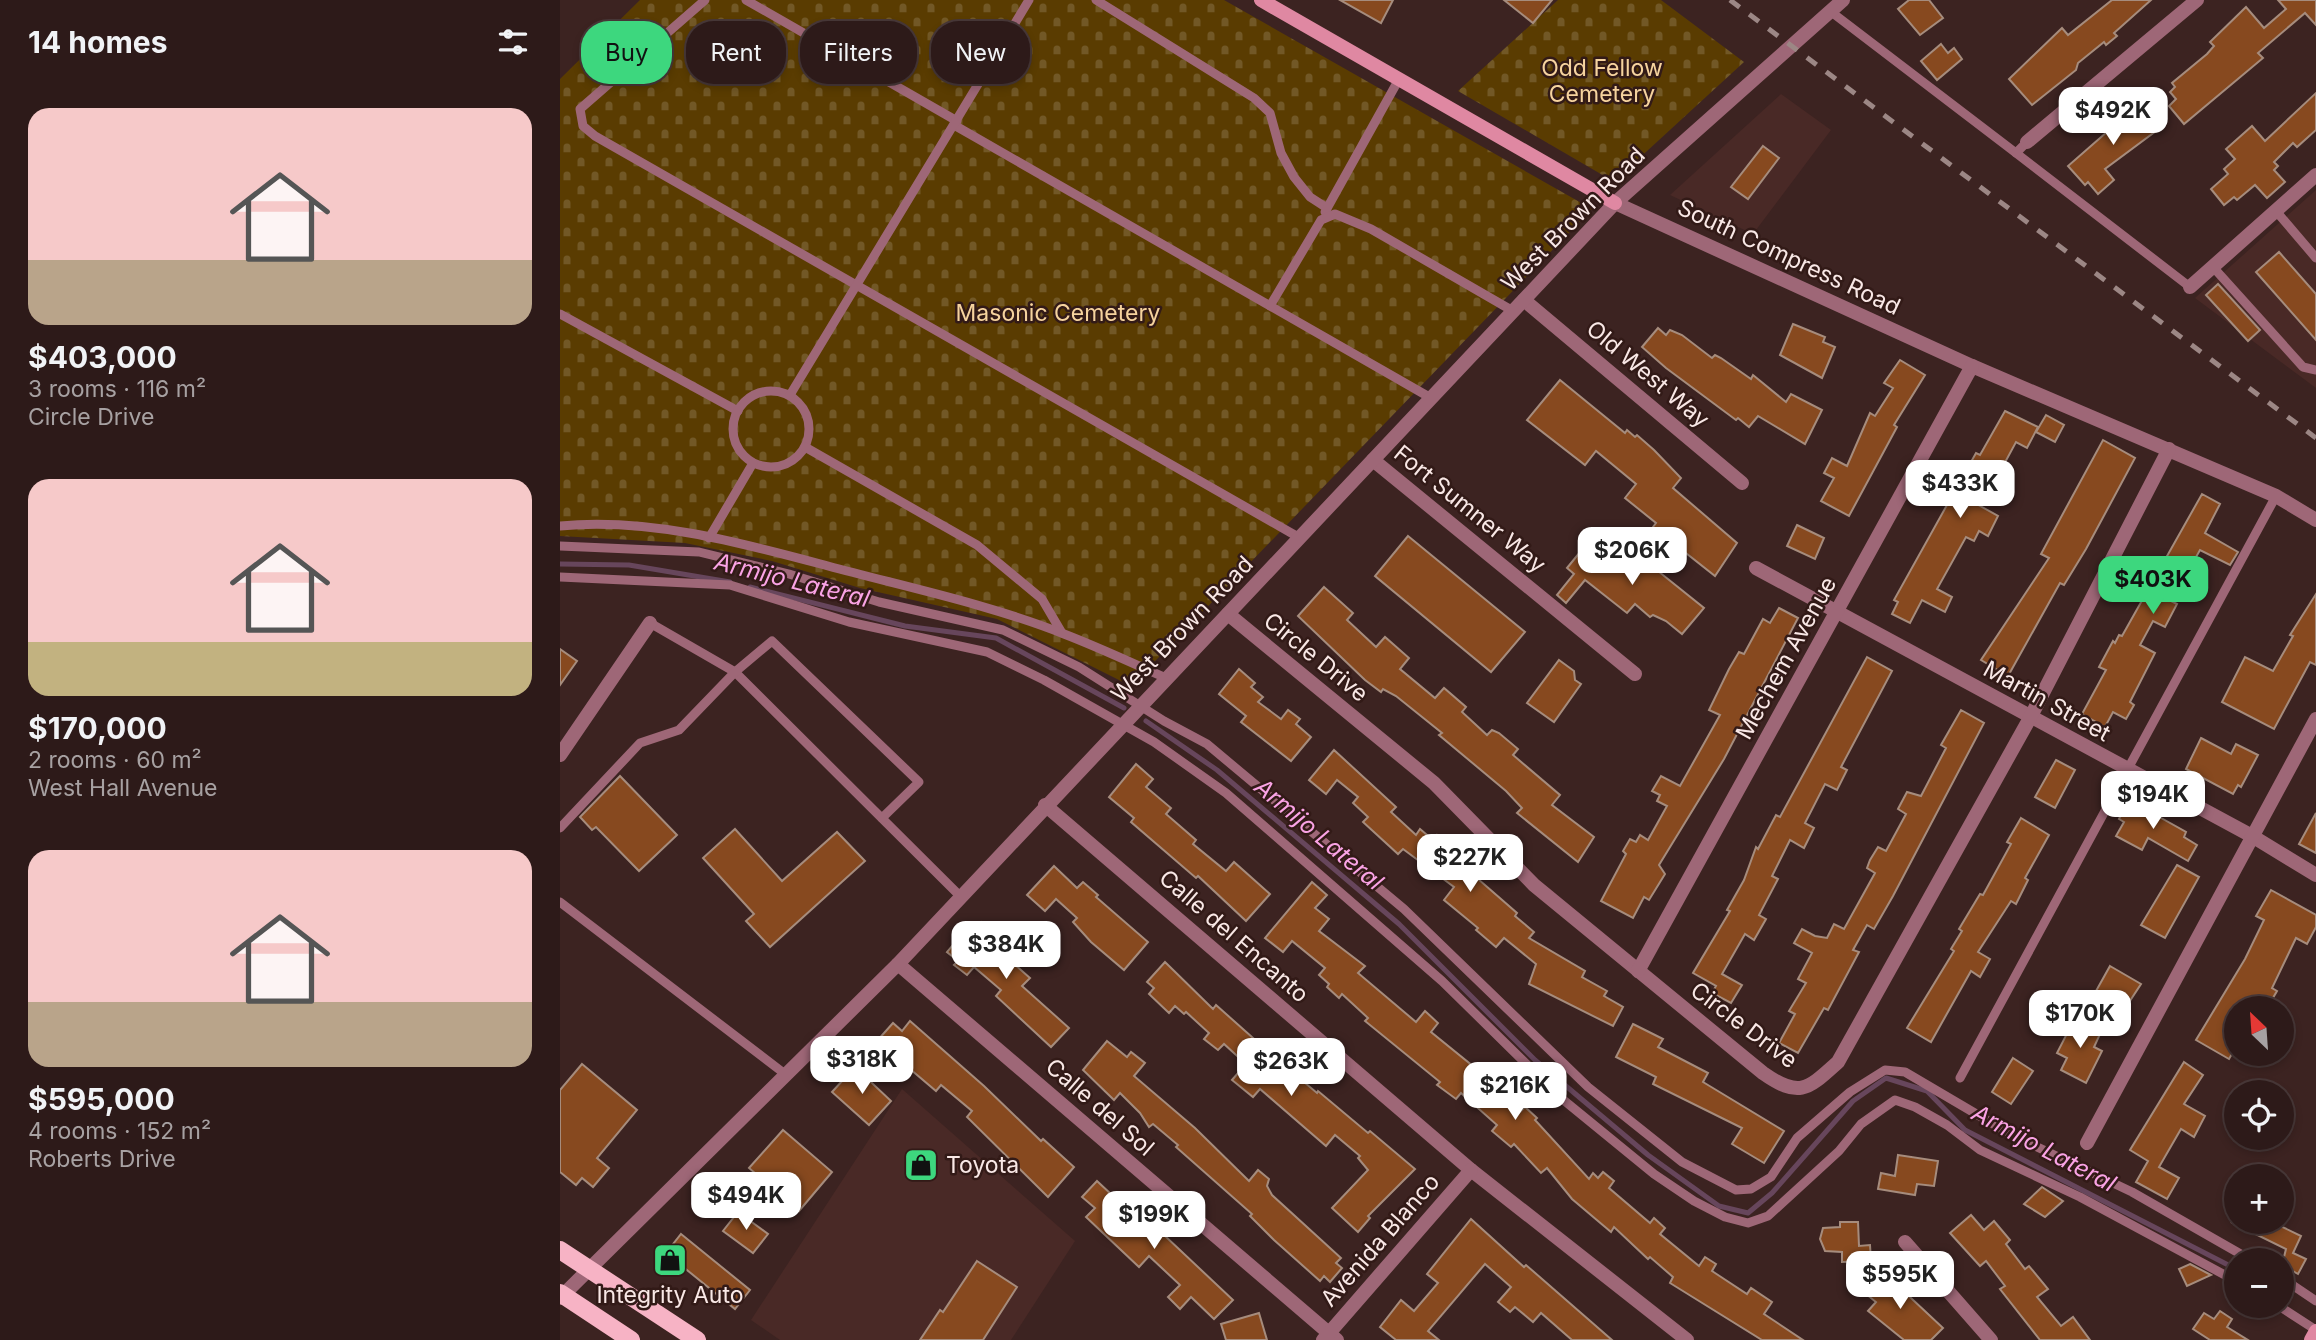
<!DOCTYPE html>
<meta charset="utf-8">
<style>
:root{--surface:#2d1a19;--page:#392726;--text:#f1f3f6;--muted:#a7a1a2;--line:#483838;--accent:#3dd77e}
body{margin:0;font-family:Inter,sans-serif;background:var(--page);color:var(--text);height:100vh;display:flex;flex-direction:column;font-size:26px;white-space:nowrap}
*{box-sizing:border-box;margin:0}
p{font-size:23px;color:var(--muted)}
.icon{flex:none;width:38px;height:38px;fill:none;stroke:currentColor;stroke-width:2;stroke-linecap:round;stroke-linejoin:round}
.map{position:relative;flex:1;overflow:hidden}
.panel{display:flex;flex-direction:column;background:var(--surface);width:560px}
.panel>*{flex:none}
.top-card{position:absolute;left:21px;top:21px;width:665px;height:63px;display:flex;gap:14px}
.needle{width:46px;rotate:335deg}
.controls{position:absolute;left:1664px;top:996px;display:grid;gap:14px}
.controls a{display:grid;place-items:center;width:70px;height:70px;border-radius:50%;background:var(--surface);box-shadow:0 4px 10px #0003,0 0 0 2px var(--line);font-size:35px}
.price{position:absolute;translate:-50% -60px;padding:0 16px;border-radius:14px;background:#fff;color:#222;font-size:23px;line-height:46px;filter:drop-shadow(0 2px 4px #0008)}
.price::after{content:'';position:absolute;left:50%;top:42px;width:21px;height:16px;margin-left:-10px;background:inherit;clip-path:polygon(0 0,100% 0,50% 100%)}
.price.active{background:var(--accent);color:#111}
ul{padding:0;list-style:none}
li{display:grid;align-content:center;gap:14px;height:371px;padding:0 28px}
li span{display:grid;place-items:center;height:217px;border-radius:21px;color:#555}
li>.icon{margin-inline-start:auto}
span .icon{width:126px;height:126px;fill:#fffc;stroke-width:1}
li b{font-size:30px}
h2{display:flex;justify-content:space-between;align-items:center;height:84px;padding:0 28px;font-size:30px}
.pill{padding:0 24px;border-radius:28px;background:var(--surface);box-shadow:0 4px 10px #0003,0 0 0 2px var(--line);font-size:24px;line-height:63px}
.pill.active{background:var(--accent);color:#111}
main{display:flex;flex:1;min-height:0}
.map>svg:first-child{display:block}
.built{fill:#492926}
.cemetery{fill:url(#cemetery-stones)}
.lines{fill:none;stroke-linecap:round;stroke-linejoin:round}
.stream{stroke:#67465c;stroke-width:5}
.building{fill:#87491f;stroke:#a68c7d;stroke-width:2}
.lane{stroke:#9e6777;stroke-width:9}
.street{stroke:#9e6777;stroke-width:14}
.secondary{stroke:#df88a2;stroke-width:14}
.primary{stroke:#f7b3c5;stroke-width:18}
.rail{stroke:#9c8785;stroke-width:5;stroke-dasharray:12 12;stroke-linecap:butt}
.labels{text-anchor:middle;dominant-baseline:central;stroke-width:5;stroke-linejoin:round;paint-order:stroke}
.park-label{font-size:23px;fill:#f6d39e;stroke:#321a17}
.street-label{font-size:23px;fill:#f9e8e6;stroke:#321a17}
.poi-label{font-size:23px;fill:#f9e8e6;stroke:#321a17;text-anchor:start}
.water-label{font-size:24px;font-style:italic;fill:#faa3e5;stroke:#321a17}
</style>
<main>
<section class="panel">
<h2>14 homes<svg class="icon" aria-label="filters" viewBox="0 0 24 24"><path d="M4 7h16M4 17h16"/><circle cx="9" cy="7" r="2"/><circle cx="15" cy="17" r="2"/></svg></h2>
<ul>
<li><span style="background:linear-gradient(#f6c9c9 70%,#b9a48a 0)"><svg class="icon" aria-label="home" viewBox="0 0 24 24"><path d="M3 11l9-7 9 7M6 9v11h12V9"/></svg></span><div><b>$403,000</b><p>3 rooms · 116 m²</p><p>Circle Drive</p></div></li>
<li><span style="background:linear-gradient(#f6c9c9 75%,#c2b280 0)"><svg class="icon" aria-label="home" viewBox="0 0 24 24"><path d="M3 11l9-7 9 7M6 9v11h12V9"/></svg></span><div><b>$170,000</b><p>2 rooms · 60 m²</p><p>West Hall Avenue</p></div></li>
<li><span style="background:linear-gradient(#f6c9c9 70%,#b9a48a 0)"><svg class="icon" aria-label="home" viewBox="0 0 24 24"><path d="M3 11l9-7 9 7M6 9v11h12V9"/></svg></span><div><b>$595,000</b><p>4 rooms · 152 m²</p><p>Roberts Drive</p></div></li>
</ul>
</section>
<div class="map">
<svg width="1756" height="1340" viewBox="0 0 1756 1340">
<defs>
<pattern id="cemetery-stones" width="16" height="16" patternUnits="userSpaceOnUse" patternTransform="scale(1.75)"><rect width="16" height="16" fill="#5a3c01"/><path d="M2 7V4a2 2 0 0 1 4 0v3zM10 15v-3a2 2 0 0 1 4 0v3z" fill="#725826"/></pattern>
</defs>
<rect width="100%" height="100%" fill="#3c2321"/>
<g class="built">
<polygon points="1221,94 1271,130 1193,234 1110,195"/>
<polygon points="1756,190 1756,388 1635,298"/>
<polygon points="342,1089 515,1241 451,1340 220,1340 191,1320"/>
</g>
<g class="cemetery">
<polygon points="80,0 664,0 1032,209 571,686 437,619 300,588 212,561 125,543 0,536 0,79"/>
<polygon points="998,0 1101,0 1184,62 1062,174 1046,177 898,91"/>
</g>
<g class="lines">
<g class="stream">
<polyline points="0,564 69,565 170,582"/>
<polyline points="190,587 345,626 436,638 564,708"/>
<polyline points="586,721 657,770 839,924 975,1060 1088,1155 1159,1206 1188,1213 1212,1193 1293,1101 1326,1078 1367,1091 1405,1130 1676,1269"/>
<polyline points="1722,1292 1728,1295"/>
</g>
</g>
<g class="building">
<polygon points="780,0 833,0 821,23"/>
<polygon points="944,0 992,0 973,23"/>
<polygon points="1349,0 1369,0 1383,18 1360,35 1338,9"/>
<polygon points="1552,0 1591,0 1554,33 1557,36 1546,45 1544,42 1518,63 1516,70 1472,105 1449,79 1502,28 1508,35"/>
<polygon points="1718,0 1756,0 1756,25 1745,13 1698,53 1703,58 1624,124 1609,106 1616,99 1610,92 1615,87 1612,83 1647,54 1654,46 1650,42 1686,7 1704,28 1726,9"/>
<polygon points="1381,44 1388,53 1394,48 1402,59 1377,80 1361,61"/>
<polygon points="1756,93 1756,130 1737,147 1733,143 1714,162 1718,166 1714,170 1725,182 1707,198 1695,185 1677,200 1674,197 1664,205 1651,189 1668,174 1664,169 1675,159 1666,149 1692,126 1705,141"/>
<polygon points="1579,102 1600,128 1545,169 1554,180 1538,194 1528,182 1525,185 1508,166 1548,131 1546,128"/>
<polygon points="1203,146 1219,158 1188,199 1171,187"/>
<polygon points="1719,252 1756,294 1756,340 1696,272"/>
<polygon points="1658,284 1700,330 1688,341 1646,295"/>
<polygon points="1233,324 1265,337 1263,342 1275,347 1262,378 1220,355"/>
<polygon points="1098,328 1106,335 1110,330 1122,335 1152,358 1155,355 1161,358 1191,379 1193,375 1226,402 1231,394 1262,410 1245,444 1198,416 1189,427 1178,418 1176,420 1106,368 1082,347"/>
<polygon points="1340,360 1365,375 1334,425 1337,427 1289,516 1261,501 1274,478 1264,473 1272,458 1287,466 1310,413 1315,416 1333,388 1324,383"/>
<polygon points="1000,380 1065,433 1067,430 1075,437 1077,435 1094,450 1121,478 1113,488 1177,543 1155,576 1093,527 1096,523 1065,498 1076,484 1036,451 1025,465 967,420"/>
<polygon points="1445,411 1478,427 1467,448 1456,442 1442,468 1435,465 1415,503 1438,516 1428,536 1419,531 1414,541 1406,537 1377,589 1392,597 1385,612 1362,600 1350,623 1332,614 1338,602 1334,600 1416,453 1420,455"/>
<polygon points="1486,415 1504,425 1495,442 1476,432"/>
<polygon points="1543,440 1575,458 1526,549 1504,585 1500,583 1448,676 1421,660 1489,558 1481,554"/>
<polygon points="1642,494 1660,504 1645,533 1678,552 1670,565 1640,550 1611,601 1617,604 1605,627 1593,621 1580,645 1595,653 1570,702 1574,705 1566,719 1553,712 1545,727 1522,714 1546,670 1539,667 1553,641 1555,643 1559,635 1562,636"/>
<polygon points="1237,525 1264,538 1255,559 1227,546"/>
<polygon points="848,536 965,632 931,672 815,576"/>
<polygon points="1030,540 1062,566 1072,554 1083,559 1144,608 1122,634 1106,621 1093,615 1090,617 1075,604 1067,613 1025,580 1006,603 997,595 1014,574 1007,568"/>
<polygon points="764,587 793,613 787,620 816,647 825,637 849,658 840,669 875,698 884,688 906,707 902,712 927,735 932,730 939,733 958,749 953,755 1000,795 992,805 1034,837 1018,862 957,813 962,808 946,791 879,735 882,733 836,696 823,689 821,692 805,680 738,616"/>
<polygon points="1756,594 1756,665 1750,662 1714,729 1662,702 1685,657 1713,671 1733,636 1730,635"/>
<polygon points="1219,608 1238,618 1164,759 1099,865 1105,874 1089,900 1084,897 1073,918 1041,901 1066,854 1063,851 1070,839 1076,842 1080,835 1088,840 1107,806 1097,801 1100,795 1092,791 1101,776 1120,786 1160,715 1149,710 1169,669 1179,652 1184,654 1203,619 1210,623"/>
<polygon points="0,649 17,661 0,685"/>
<polygon points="1307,657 1332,671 1281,767 1287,770 1277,790 1265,784 1245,823 1254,828 1244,848 1230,840 1212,876 1218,879 1199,915 1206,919 1194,940 1185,934 1162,974 1182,985 1171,1003 1152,993 1156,986 1133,973 1170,911 1167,910 1184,880 1196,847 1198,849 1216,815 1220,817"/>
<polygon points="999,660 1014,671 1015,680 1021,684 994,722 967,703"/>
<polygon points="679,669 695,683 691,687 703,697 698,702 721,719 728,710 740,719 736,724 751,737 731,761 681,722 686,716 659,694"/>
<polygon points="1401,710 1424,723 1333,896 1314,929 1307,925 1293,950 1299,952 1268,1010 1264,1008 1238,1053 1219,1043 1235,1014 1229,1011 1246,983 1238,979 1252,953 1234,943 1242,929 1255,936 1267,938 1274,924 1284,929 1315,873 1307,868 1310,860 1318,847 1326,851 1346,814 1338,809 1347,792 1361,796 1386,748 1381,745"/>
<polygon points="1641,738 1671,754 1676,744 1698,755 1681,787 1678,785 1673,794 1626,769"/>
<polygon points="774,750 836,807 831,812 856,835 860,829 873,840 877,835 891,847 887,852 957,913 955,916 974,932 969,938 1025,971 1022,977 1047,991 1044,996 1063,1007 1053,1026 969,984 976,964 944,938 936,947 916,930 918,928 884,900 894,887 843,849 838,854 803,822 808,817 793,803 798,797 777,780 766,794 749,780"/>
<polygon points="1496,760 1515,770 1495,808 1475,797"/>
<polygon points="576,764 593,779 586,787 611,808 606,814 636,840 633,844 666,871 674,862 710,894 686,921 638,876 636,878 571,822 574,818 549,797"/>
<polygon points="60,776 117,835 79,871 36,827 32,830 20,817"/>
<polygon points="1569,800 1626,832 1624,837 1637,845 1628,861 1588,838 1582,850 1556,836 1564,822 1559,819"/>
<polygon points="1756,813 1756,853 1739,844"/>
<polygon points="1461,818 1489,835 1465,878 1468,880 1456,904 1451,901 1418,952 1430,959 1420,977 1411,971 1371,1042 1347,1028 1394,951 1391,949 1402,931 1399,929 1420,894 1423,895 1451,844 1447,842"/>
<polygon points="175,829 222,881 277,832 305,861 210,947 186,921 194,914 143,858"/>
<polygon points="1617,865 1639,877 1605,938 1581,925"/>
<polygon points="494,866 517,888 523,882 538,895 536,897 588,942 564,970 531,942 513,922 517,918 496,899 485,911 467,895"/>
<polygon points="752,882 767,895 755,908 769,919 759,931 805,966 798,973 856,1022 865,1011 878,1023 871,1032 919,1071 916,1075 959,1113 965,1107 977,1118 975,1120 1029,1179 1033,1173 1038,1178 1043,1172 1054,1181 1049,1188 1090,1223 1094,1218 1105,1228 1100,1234 1139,1266 1145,1257 1156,1264 1152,1271 1187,1294 1191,1288 1212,1302 1204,1314 1243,1340 1202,1340 1110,1283 1113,1277 1090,1257 1088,1259 1054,1227 1051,1232 1012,1199 987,1168 981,1173 954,1144 951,1147 932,1131 937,1125 901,1093 896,1099 877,1085 880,1082 805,1021 808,1018 782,994 779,998 767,987 769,984 759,975 765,968 732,941 723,952 705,938"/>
<polygon points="1711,890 1756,915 1756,927 1747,944 1736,938 1712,988 1717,991 1707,1008 1676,1008 1676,1047 1669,1059 1636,1040 1685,959 1704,920 1696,916"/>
<polygon points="422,922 435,933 428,941 470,978 462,986 509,1028 491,1047 436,996 441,990 414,967 407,975 394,965 398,961 387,952 408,927 413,931"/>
<polygon points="605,962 653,1009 656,1005 702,1046 705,1042 728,1062 725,1066 757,1093 758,1091 808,1133 810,1131 855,1169 808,1216 810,1218 798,1232 772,1208 808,1170 798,1158 800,1156 775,1135 766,1146 700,1089 693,1097 672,1080 686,1064 664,1044 658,1050 644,1039 649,1033 626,1012 624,1014 615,1006 609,1013 589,994 594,988 587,982"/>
<polygon points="1550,966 1581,984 1560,1016 1531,1000"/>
<polygon points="1515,1018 1541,1032 1534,1047 1542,1051 1526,1083 1501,1070 1507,1058 1497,1053"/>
<polygon points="350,1021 424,1086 481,1141 483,1139 514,1167 488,1197 407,1117 412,1111 381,1085 376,1091 317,1041 333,1023 342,1031"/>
<polygon points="1073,1024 1103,1039 1098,1047 1148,1073 1143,1082 1224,1131 1204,1163 1172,1144 1182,1128 1093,1084 1096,1077 1056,1057"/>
<polygon points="547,1041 567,1057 571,1052 585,1063 574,1076 635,1128 689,1181 698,1170 709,1179 707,1186 712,1195 781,1258 776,1263 782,1268 770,1282 764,1276 760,1281 714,1240 690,1216 692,1214 616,1147 618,1145 593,1124 589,1127 580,1113 560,1093 554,1100 523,1070"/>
<polygon points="1453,1058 1473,1071 1451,1104 1432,1092"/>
<polygon points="1624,1062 1643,1075 1624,1104 1645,1116 1634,1137 1621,1129 1599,1167 1619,1178 1607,1199 1576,1182 1588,1161 1570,1150"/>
<polygon points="22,1064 77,1110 37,1158 49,1168 33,1187 22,1178 16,1185 0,1172 0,1090"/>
<polygon points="295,1067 331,1101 309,1125 272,1092"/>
<polygon points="223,1130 272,1172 239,1211 189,1168"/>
<polygon points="1338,1155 1378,1161 1374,1186 1357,1184 1355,1195 1318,1189 1321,1173 1335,1176"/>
<polygon points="537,1181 583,1224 587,1219 673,1300 654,1319 631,1297 620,1309 608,1297 620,1285 589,1256 579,1267 526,1217 535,1208 522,1197"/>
<polygon points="1482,1187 1503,1201 1485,1217 1464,1204"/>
<polygon points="178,1212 208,1234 193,1253 163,1231"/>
<polygon points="1411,1215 1424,1230 1434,1221 1450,1240 1446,1244 1465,1269 1469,1266 1488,1289 1477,1297 1501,1326 1513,1317 1530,1340 1480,1340 1440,1289 1445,1286 1426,1261 1420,1266 1390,1233"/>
<polygon points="911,1219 964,1267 966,1265 1052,1340 1012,1340 981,1313 973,1322 955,1307 950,1312 938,1302 951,1287 925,1264 868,1331 879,1340 836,1340 820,1327 841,1300 854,1311 878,1283 867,1274"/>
<polygon points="1280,1222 1298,1222 1299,1246 1310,1245 1311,1261 1282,1262 1282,1252 1265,1251 1260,1239 1263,1228 1280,1227"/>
<polygon points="1671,1222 1712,1222 1741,1236 1733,1253 1746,1259 1738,1274 1722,1265 1726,1249"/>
<polygon points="121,1234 190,1290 175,1309 106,1253"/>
<polygon points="417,1261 457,1287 423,1340 360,1340 380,1310 383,1312"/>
<polygon points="1630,1264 1651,1275 1627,1286 1619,1269"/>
<polygon points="1313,1273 1332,1289 1336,1284 1383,1328 1371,1340 1344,1340 1308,1311 1316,1302 1300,1289"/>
<polygon points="1660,1311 1672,1319 1667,1327 1688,1340 1650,1340 1633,1329 1644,1313 1654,1319"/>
<polygon points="699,1313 707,1340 666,1340 661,1324"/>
</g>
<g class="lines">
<g class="lane">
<polyline points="145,0 20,109 23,126 35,136 740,538"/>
<polyline points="186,0 397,121"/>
<polyline points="536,0 694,98 710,113 721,153 734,177 750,197 767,208"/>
<polyline points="1270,11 1456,153"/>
<polyline points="394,125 871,398"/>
<polyline points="1467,142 1456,153 1630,287"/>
<polyline points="1716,211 1756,258"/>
<polyline points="765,212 839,79"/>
<polyline points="1653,267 1743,367 1756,370"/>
<polyline points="710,306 761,220 775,214 811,229 953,311"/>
<polyline points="0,314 178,411"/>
<circle cx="211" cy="429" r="38"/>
<polyline points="230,395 469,0"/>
<polyline points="245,447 417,545 482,599 502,633"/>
<path d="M 0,526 C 89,517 182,543 268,566 C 346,587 428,604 504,634 C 538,647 572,663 606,678"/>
<polyline points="149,538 193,463"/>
<polyline points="0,546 139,552 229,574 319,602 443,630 519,667 604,721 647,744 844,909 1028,1087 1122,1162 1176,1190 1191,1189 1211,1177 1237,1138 1290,1092 1325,1070 1345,1072 1452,1135 1572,1192 1691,1260"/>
<polyline points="0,577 170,585 289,622 427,652 484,680 594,742 666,793 882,981 1001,1098 1094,1174 1134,1201 1165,1217 1188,1223 1208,1216 1279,1151 1301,1124 1335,1100 1355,1107 1387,1125 1420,1150 1520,1197 1676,1281"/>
<polyline points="90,623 175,672 400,896"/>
<polyline points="0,828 80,743 119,730 175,672 212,641 359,782 322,818"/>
<polyline points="0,902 225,1074"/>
<polyline points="1400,1078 1716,496"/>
<polyline points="1722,1278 1756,1301"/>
<polyline points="1719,1306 1756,1330"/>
</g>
<g class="street">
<polyline points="1467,142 1637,0"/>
<polyline points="1055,203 1412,366 1716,496 1756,520"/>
<polyline points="1630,287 1756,175"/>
<polyline points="964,300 1182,483"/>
<polyline points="813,460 1075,674"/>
<polyline points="1196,568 1692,836 1756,875"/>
<path d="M 668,614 L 874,783 L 974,885 L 1203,1073 C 1240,1099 1248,1089 1278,1062 L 1470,718 L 1609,449"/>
<polyline points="0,755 90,623"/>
<polyline points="485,805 911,1170 1127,1340"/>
<polyline points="338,964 777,1340"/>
<polyline points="1078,971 1412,366"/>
<polyline points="1527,1143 1756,719"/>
<polyline points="1345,1242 1431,1340"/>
<polyline points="0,1298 338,964 1055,203 1283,0"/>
<polyline points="763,1340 911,1170"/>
</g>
<g class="secondary">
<polyline points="701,0 1055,203"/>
<polyline points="1751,1340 1756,1331"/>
</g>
<g class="primary">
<polyline points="0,1250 137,1340"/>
<polyline points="0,1293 71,1340"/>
</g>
<polyline class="rail" points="1170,0 1756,438"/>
</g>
<defs>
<g id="shop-square" transform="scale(1.75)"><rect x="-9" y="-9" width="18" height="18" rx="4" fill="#3dd77e" stroke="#321a17"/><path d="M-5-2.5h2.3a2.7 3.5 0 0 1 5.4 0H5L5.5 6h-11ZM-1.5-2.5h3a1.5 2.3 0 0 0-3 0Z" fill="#111"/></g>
</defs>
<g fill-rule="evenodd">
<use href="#shop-square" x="361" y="1165"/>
<use href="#shop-square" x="110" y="1260"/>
</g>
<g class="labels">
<g class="park-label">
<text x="1042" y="68">Odd Fellow<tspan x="1042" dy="26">Cemetery</tspan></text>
<text x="498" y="313">Masonic Cemetery</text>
</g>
<g class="street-label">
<text transform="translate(1013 219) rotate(-45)">West Brown Road</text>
<text transform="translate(1229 257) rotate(25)">South Compress Road</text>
<text transform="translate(1088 374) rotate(40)">Old West Way</text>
<text transform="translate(910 509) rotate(39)">Fort Sumner Way</text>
<text transform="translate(622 629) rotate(-46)">West Brown Road</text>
<text transform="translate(756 657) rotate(39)">Circle Drive</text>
<text transform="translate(1226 658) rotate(-61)">Mechem Avenue</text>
<text transform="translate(1487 701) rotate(29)">Martin Street</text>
<text transform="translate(674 936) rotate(41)">Calle del Encanto</text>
<text transform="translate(1184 1025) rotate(37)">Circle Drive</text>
<text transform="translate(540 1107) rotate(41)">Calle del Sol</text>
<text transform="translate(820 1240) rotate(-49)">Avenida Blanco</text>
</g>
<g class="poi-label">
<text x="386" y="1165">Toyota</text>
<text x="110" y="1295" text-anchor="middle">Integrity Auto</text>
</g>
<g class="water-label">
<text transform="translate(232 580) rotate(14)">Armijo Lateral</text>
<text transform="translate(759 834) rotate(40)">Armijo Lateral</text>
<text transform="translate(1484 1148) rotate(28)">Armijo Lateral</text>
</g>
</g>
</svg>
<div class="controls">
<a><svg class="needle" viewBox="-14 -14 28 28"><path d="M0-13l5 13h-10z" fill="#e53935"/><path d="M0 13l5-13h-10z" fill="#a7a1a2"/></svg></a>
<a><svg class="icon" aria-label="locate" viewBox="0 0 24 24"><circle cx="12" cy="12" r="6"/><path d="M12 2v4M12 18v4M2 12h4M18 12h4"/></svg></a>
<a>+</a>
<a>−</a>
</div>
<b class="price" style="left:1553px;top:147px">$492K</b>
<b class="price" style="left:1400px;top:520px">$433K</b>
<b class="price" style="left:1072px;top:587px">$206K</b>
<b class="price active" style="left:1593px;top:616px">$403K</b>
<b class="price" style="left:1593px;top:831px">$194K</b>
<b class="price" style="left:910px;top:894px">$227K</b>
<b class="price" style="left:446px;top:981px">$384K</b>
<b class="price" style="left:1520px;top:1050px">$170K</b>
<b class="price" style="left:302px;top:1096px">$318K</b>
<b class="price" style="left:731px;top:1098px">$263K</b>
<b class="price" style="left:955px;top:1122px">$216K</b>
<b class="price" style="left:186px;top:1232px">$494K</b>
<b class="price" style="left:594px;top:1251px">$199K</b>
<b class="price" style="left:1340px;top:1311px">$595K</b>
<div class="top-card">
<a class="pill active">Buy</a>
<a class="pill">Rent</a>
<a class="pill">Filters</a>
<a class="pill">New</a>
</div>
</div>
</main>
